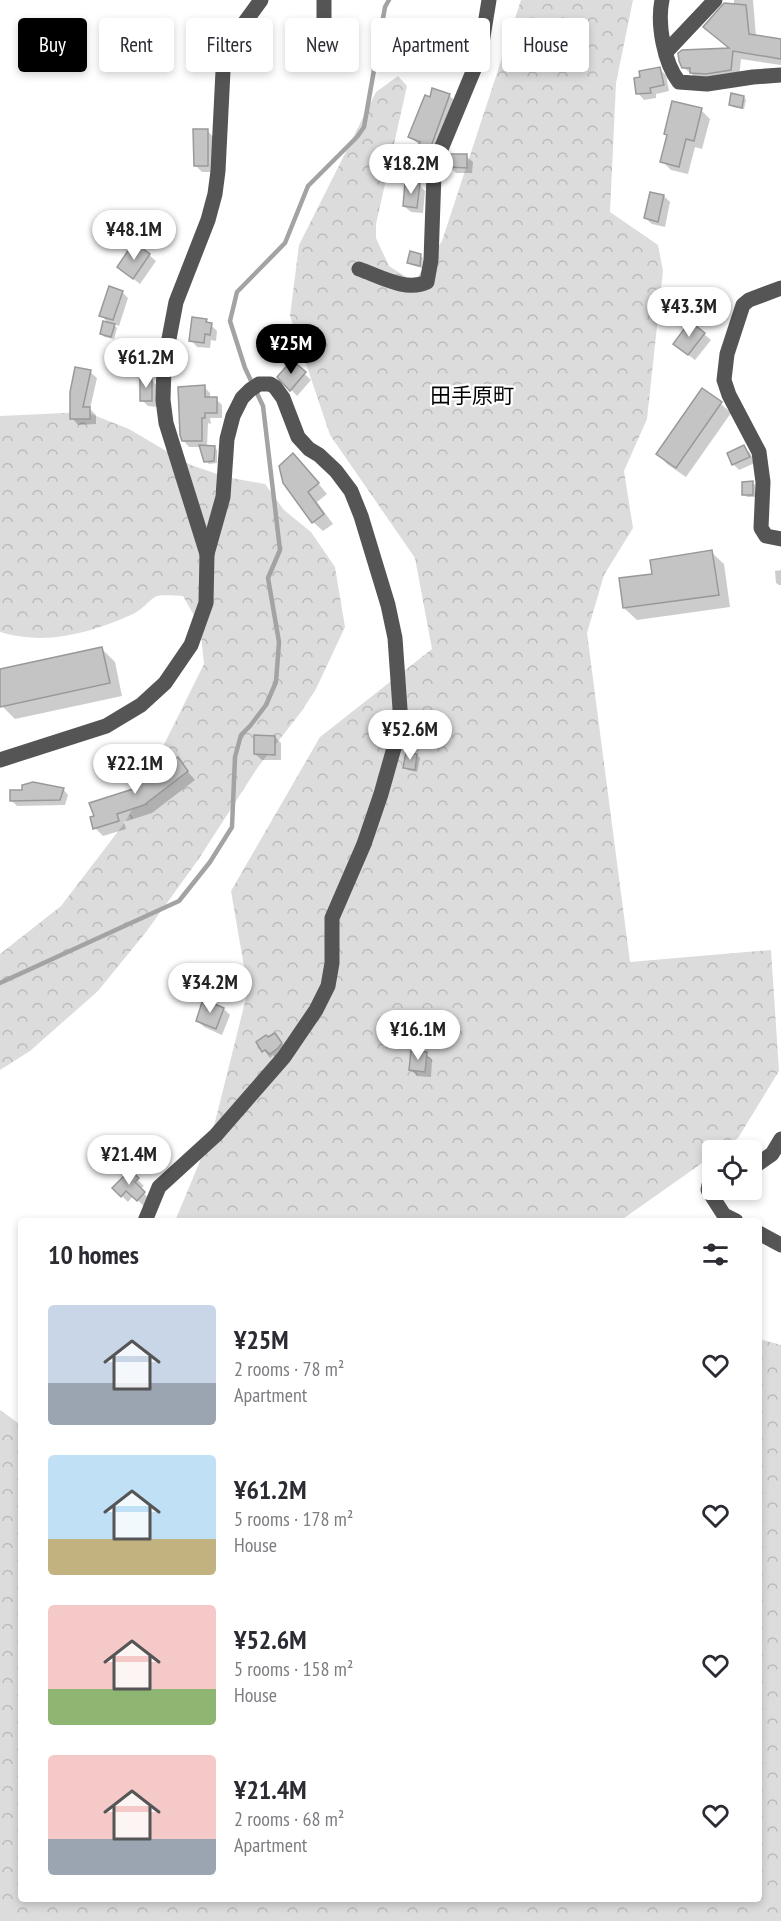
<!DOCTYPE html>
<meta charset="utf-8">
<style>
:root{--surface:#fff;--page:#f7f7f7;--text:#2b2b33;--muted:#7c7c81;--accent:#000}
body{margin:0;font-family:"PT Sans Narrow","Noto Sans JP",sans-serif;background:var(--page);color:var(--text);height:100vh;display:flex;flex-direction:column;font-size:22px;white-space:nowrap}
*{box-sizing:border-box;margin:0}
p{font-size:20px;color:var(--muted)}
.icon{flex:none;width:33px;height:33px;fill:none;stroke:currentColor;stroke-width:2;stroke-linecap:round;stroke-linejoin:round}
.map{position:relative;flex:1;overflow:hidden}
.drawer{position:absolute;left:18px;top:1218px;width:744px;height:684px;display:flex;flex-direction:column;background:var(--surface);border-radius:6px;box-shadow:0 3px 9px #0003}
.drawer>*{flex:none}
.hud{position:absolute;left:18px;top:18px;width:746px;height:54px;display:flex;gap:12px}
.buttons{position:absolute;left:702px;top:1140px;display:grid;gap:12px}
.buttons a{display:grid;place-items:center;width:60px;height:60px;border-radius:6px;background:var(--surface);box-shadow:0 3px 9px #0003;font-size:30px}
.price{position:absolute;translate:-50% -51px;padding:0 14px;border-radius:21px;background:#fff;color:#222;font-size:20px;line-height:39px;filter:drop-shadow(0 2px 3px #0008)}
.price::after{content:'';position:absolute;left:50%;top:36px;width:18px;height:14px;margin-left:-9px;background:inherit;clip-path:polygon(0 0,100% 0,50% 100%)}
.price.on{background:var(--accent);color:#fff}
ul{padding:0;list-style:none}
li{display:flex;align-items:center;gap:18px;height:150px;padding:0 30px}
li span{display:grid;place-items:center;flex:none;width:168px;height:120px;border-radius:6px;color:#555}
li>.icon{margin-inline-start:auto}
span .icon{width:72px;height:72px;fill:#fffc;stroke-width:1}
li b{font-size:26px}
h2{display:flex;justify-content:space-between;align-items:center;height:72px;padding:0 30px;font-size:26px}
.chip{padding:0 21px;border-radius:6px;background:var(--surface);box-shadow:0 3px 9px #0003;font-size:21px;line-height:54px}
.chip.on{background:var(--accent);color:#fff}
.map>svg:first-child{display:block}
.forest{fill:url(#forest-crowns)}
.shadow{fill:#0003}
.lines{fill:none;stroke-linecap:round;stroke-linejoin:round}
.stream{stroke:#a3a3a3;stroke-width:4.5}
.building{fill:#c4c4c4;stroke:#999;stroke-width:1.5}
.minor{stroke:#555;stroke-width:15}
.labels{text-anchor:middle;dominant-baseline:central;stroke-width:4.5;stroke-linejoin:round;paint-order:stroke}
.quarter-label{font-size:21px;fill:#000;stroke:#fff}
</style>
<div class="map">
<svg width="781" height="1921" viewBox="0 0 781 1921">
<defs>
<pattern id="forest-crowns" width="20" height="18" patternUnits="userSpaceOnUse" patternTransform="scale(1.5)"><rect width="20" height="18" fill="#dcdcdc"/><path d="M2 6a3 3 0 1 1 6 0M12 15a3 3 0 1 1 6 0" fill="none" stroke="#bbb"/></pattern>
</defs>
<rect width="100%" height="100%" fill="#fff"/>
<g class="forest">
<polygon points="521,0 633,0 616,83 610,212 658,245 663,271 647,419 624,471 633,528 604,575 587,633 630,962 771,950 779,1071 738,1138 721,1150 712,1150 712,1156 620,1221 175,1221 213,1130 248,990 231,891 320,737 432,649 415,558 330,435 290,316 299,245 376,92 398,76 407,86 376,224 376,238 389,266 414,282 442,241"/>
<path d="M 86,412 L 129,429 L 188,464 L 226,477 L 265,484 L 284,510 L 311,532 L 335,567 L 345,627 L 316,689 L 301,712 L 258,767 L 198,860 L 146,932 L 98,991 L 30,1051 L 0,1070 L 0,954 L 61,906 L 126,821 L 204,664 L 200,626 L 183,596 C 175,596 162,594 155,597 C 147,602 142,610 133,614 C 90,633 47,646 0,632 L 0,416 Z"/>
<polygon points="759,1339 781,1345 781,1921 0,1921 0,1410 21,1425 21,1899 759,1899"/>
</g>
<g class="shadow">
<polygon points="734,0 753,0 756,37 781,41 781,65 741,59 739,78 700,81 683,67 731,50"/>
<polygon points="659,69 666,75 669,91 656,94 656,98 644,100 638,93"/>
<polygon points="433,90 450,96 456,102 435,158 425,154 419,148 420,145 410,137 431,99"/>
<polygon points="744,97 746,100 744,109 733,107 730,104"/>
<polygon points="701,110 710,119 702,149 695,147 688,174 671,170 662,161"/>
<polygon points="207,130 213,137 214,172 202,172 195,165"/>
<polygon points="466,156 473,162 472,173 456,173 450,167"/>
<polygon points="419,185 425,191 423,213 411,212 404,206"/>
<polygon points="664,196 670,202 665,227 652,224 645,218"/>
<polygon points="149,255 156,261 140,284 118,267"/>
<polygon points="421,256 423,258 422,268 411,265 408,262"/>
<polygon points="122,292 128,298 119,326 112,323 117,328 114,339 104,337 102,334 109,324 101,315"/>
<polygon points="206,320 217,331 216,341 211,340 210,348 197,347 191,340"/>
<polygon points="704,334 711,340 695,360 682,350"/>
<polygon points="292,362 311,380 297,396 279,377"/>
<polygon points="90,372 97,378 90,409 96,415 96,424 78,425 72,418"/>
<polygon points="151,379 157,386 157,407 148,406 142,400"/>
<polygon points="204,387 210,393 210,399 216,399 222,405 222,418 210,418 211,424 208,423 207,447 214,447 217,450 217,463 209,464 206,461 201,447 189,447 183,440"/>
<polygon points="702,390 721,404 731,413 686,477 667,464 658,454"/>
<polygon points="744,447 750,453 755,463 739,470 733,464"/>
<polygon points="303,465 327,494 317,502 333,524 323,531 313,522"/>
<polygon points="752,483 755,485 755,497 747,497 744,494"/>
<polygon points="711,552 724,564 730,607 637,620 624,608 654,576"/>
<polygon points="781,570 781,585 779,585 776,583 775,571"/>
<polygon points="102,649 115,662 122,696 15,719 2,706 0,696 0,670"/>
<polygon points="275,737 281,743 281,760 262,760 255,754"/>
<polygon points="417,755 420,758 417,772 408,770 405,767"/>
<polygon points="177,759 195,780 152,813 124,822 126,829 103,836 95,828 134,791"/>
<polygon points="63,789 68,795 65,805 17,806 11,800"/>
<polygon points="204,1001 224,1009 230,1015 222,1035 204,1027 198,1021"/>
<polygon points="258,1042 281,1042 287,1050 277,1060 273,1055 270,1058"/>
<polygon points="426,1054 432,1060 431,1077 417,1076 411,1070"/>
<polygon points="130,1172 144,1186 140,1189 150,1200 144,1206 133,1196 128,1202 114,1188"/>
</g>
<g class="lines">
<polyline class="stream" points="0,983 179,901 210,862 232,827 235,757 241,735 250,726 266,705 276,682 279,642 268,578 280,550 263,406 245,368 230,321 237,292 285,243 308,186 357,137 364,127 385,7 389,0"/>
</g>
<g class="building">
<polygon points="724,3 746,5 749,34 781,39 781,59 733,51 731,70 706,74 690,73 690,68 682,68 679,61 678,53 682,50 729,48 703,27"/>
<polygon points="660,67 664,85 650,88 651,93 636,94 634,78 640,77 639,71"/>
<polygon points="432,88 450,94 429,152 417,148 420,142 408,137 425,95 430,97"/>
<polygon points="731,93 744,96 742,108 729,105"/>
<polygon points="672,101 702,108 694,141 686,139 679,167 660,162 667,135 664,134"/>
<polygon points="193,129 208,129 208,166 194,166"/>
<polygon points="449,154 467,154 467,168 449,167"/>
<polygon points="405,182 420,183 417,208 403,206"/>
<polygon points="650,192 664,195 658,222 644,218"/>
<polygon points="134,242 150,254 133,279 117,267"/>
<polygon points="410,251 421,254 420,266 407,263"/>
<polygon points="109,286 123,291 113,320 99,316"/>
<polygon points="192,317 207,319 206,322 212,323 210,335 205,334 204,343 189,341"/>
<polygon points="103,321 115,324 111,337 100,334"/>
<polygon points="690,321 705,333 688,355 673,344"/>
<polygon points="292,360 306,372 290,391 277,377"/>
<polygon points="75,367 91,370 83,407 90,407 90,419 70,419 70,392"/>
<rect x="140" y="378" width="12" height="23"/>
<polygon points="205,385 205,397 217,397 217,413 205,413 205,418 202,418 202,441 182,441 180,435 178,387"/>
<polygon points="702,388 722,402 676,468 656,454"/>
<polygon points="199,445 215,446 214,461 204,462"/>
<polygon points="744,445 750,457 732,465 727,453"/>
<polygon points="293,453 319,483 308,492 324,514 312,523 283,483 279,466"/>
<polygon points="753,481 753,495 742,495 742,482"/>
<polygon points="712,550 719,595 623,608 619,578 652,574 650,560"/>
<polygon points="102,647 110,683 0,707 0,669"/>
<polygon points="254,735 275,736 275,755 254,754"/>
<polygon points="406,752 417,754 415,770 403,768"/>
<polygon points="178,757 188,771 144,805 117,814 119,821 93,829 90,817 94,816 89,803 133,789"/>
<polygon points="33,782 64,788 60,800 10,801 10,790 22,790 22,785"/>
<polygon points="203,999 224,1008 216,1029 196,1021"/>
<polygon points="275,1033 282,1043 278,1048 270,1054 265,1050 262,1052 256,1042 266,1035 268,1037"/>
<polygon points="411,1051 427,1052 425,1072 409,1070"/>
<polygon points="130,1170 139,1178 135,1182 145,1192 137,1201 126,1191 121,1197 112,1188"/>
</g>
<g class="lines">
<g class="minor">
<polyline points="324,0 324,18"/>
<path d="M 662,0 C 657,24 664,63 679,82 L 707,84 L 753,77 L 781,75"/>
<polyline points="666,52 715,0"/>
<path d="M 359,269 C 379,276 406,292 427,282 L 431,260 L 434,174 L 436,161 L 480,55 L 489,0"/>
<polyline points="781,288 749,300 743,305 727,354 724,380 729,395 759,452 763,482 761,528 766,536 781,539"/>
<polyline points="0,760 106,726 141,705 165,683 191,645 206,603 207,554 166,423 163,400 164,365 176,302 208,220 215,194 218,171 224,51 261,0"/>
<polyline points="752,1168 772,1154 781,1139"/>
<polyline points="712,1184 709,1185 708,1190 724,1215 736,1221"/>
<polyline points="145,1221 159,1187 216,1135 284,1057 316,1010 328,986 332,963 332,918 364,844 381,794 401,723 395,638 388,605 361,516 351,491 336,471 319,455 309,449 298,437 283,398 275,387 270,384 259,384 250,390 242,398 233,416 227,439 223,497 207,554"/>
<polyline points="759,1233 781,1245"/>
</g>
</g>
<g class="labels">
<g class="quarter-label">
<text x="472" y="395">田手原町</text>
</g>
</g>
</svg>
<div class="buttons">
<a><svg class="icon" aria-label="locate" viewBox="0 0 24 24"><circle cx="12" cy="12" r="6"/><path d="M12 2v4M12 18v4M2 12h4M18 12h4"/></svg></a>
</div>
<b class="price" style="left:411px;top:195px">¥18.2M</b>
<b class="price" style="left:134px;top:261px">¥48.1M</b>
<b class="price" style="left:689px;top:338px">¥43.3M</b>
<b class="price on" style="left:291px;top:375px">¥25M</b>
<b class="price" style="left:146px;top:389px">¥61.2M</b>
<b class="price" style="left:410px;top:761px">¥52.6M</b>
<b class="price" style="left:135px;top:795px">¥22.1M</b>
<b class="price" style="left:210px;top:1014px">¥34.2M</b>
<b class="price" style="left:418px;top:1061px">¥16.1M</b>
<b class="price" style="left:129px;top:1186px">¥21.4M</b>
<div class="hud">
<a class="chip on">Buy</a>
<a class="chip">Rent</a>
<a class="chip">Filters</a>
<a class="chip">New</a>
<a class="chip">Apartment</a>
<a class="chip">House</a>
</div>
<section class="drawer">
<h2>10 homes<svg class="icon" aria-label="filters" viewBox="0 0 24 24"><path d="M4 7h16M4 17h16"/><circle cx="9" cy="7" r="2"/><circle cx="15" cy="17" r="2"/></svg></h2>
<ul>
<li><span style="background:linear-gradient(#c9d6e8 65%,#9aa5b1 0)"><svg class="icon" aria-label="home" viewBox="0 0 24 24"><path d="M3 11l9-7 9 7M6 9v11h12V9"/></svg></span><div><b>¥25M</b><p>2 rooms · 78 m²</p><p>Apartment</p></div><svg class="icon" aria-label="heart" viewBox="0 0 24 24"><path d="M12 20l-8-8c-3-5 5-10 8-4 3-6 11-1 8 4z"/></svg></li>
<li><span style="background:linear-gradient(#bfe0f5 70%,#c2b280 0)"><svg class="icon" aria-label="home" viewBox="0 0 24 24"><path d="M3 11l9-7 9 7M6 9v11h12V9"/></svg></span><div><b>¥61.2M</b><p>5 rooms · 178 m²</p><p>House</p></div><svg class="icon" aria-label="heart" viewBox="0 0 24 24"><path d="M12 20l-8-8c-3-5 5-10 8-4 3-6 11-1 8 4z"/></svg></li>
<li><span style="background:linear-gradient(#f6c9c9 70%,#8fb573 0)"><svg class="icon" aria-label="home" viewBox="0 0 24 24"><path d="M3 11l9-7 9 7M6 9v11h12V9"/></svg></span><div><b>¥52.6M</b><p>5 rooms · 158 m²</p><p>House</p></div><svg class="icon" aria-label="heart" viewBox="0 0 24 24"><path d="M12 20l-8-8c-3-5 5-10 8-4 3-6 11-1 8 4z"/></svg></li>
<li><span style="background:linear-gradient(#f6c9c9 70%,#9aa5b1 0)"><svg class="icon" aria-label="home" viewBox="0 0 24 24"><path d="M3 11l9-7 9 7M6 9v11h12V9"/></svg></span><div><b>¥21.4M</b><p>2 rooms · 68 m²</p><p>Apartment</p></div><svg class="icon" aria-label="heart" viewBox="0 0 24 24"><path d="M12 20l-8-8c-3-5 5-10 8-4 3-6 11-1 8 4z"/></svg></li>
</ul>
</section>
</div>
